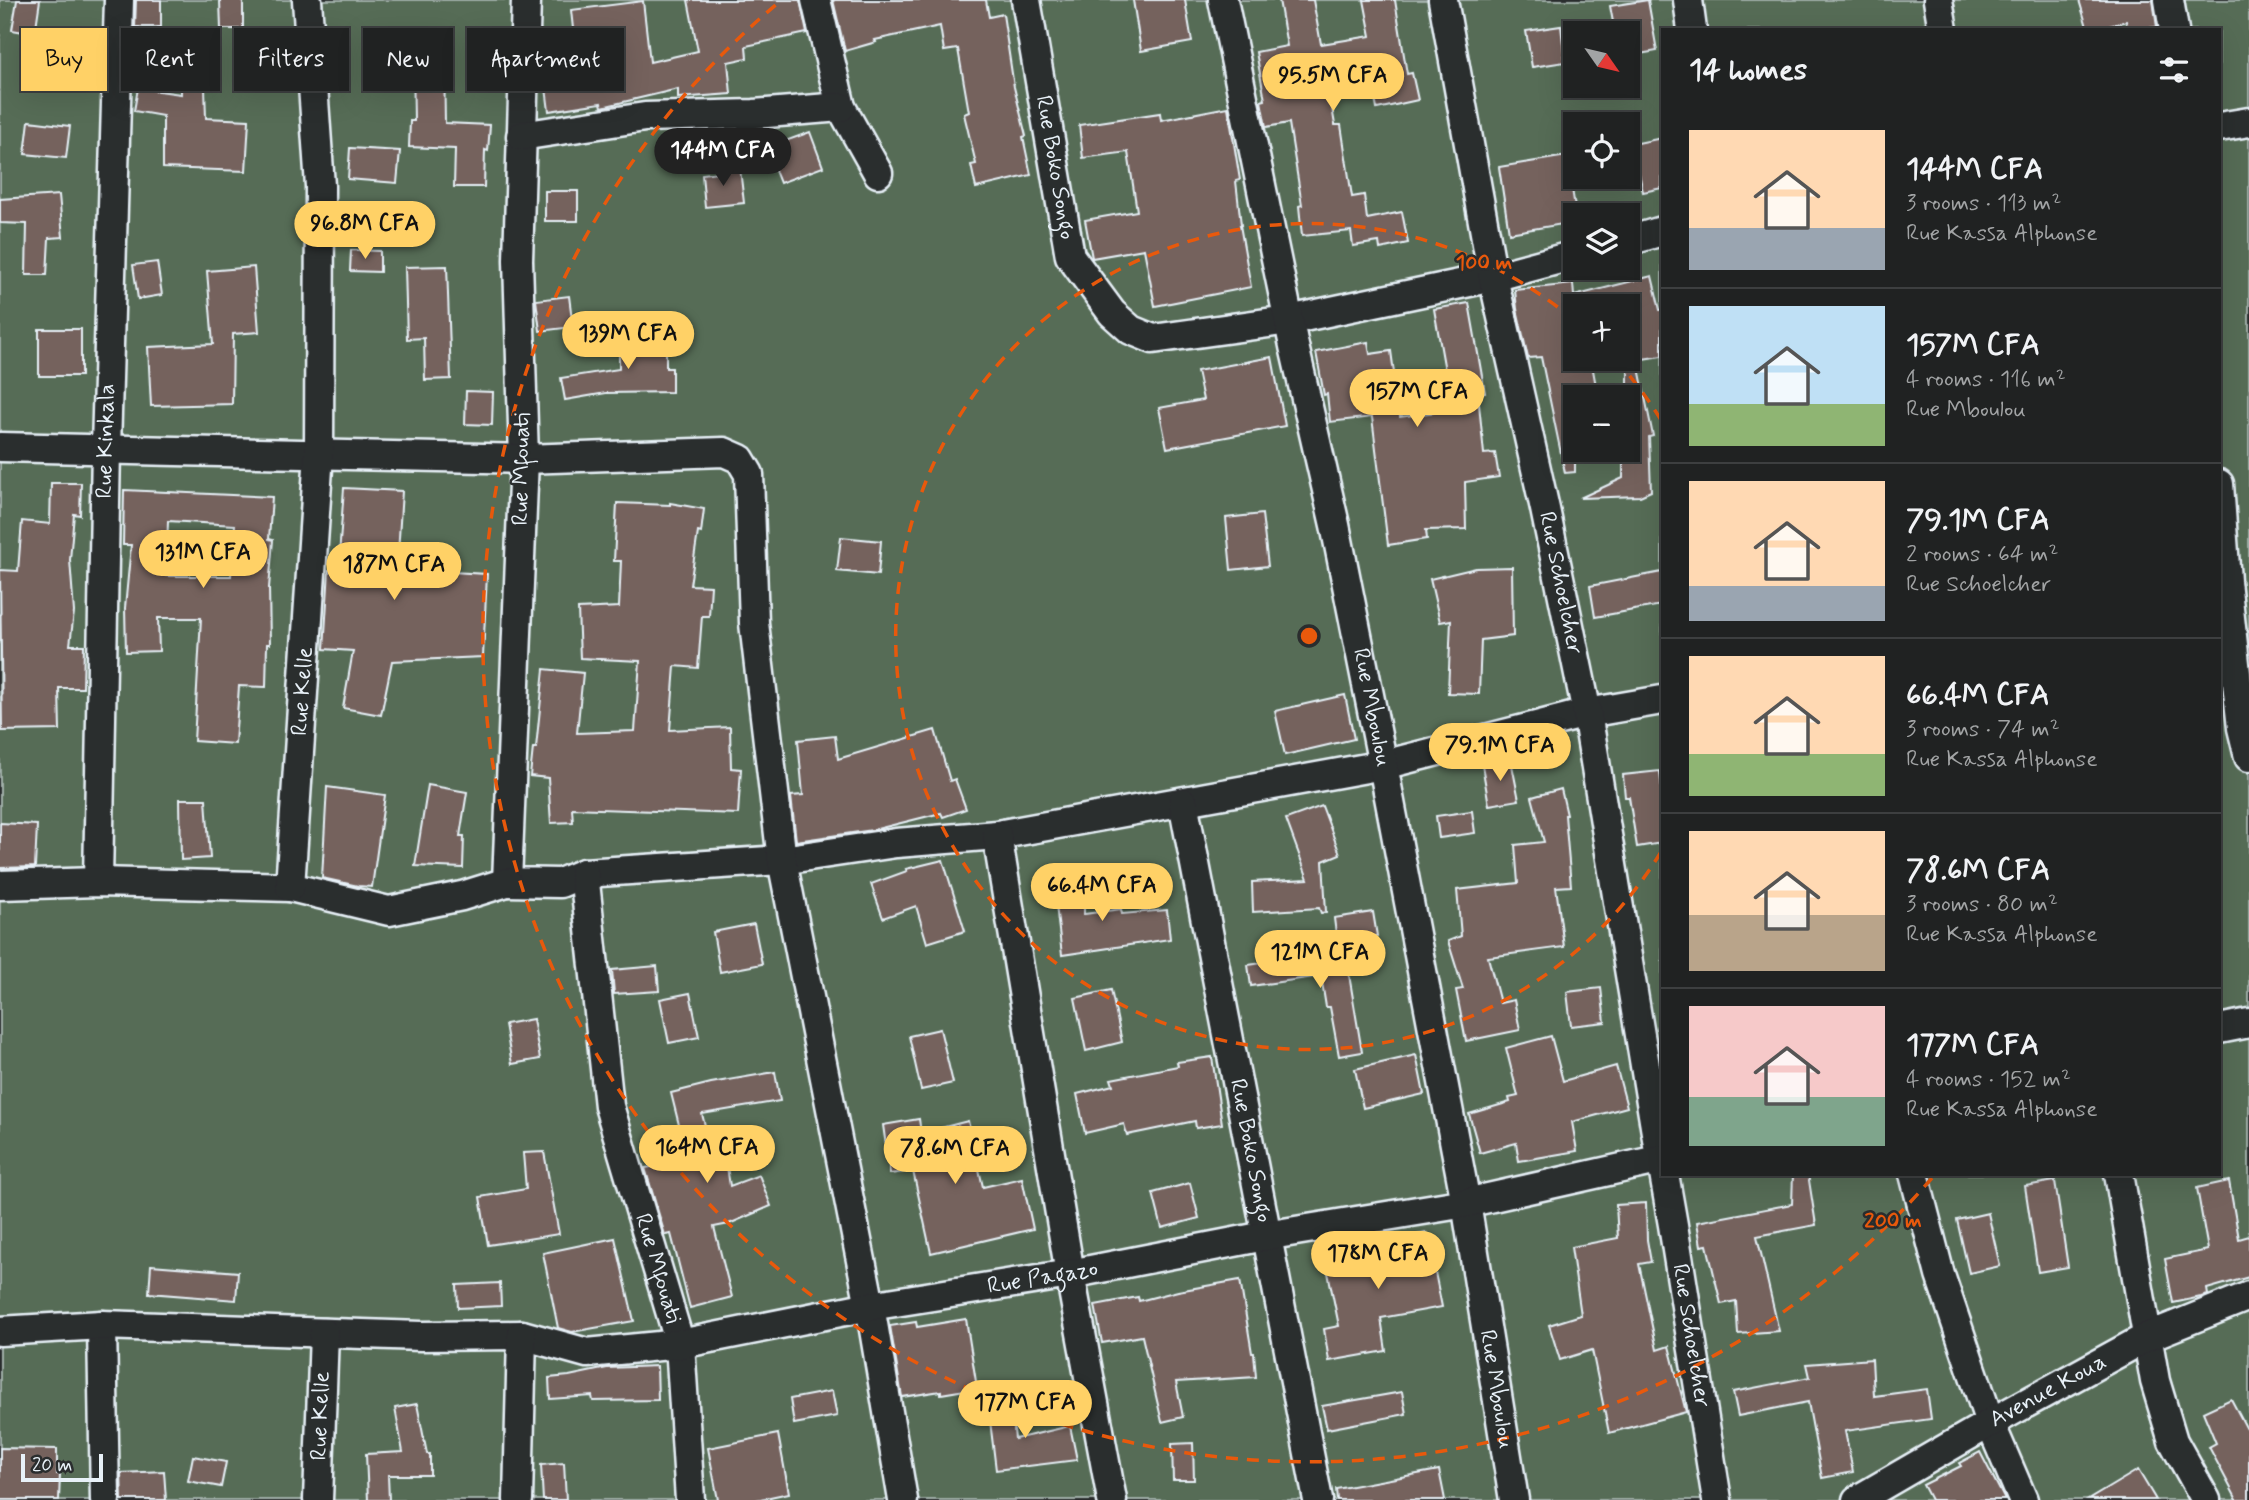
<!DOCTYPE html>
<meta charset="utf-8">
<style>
:root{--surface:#202222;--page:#282a2a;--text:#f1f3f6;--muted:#a2a4a5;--line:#3d3f40;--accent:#ffd166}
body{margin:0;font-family:Mynerve,sans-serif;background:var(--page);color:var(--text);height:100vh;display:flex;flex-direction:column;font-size:26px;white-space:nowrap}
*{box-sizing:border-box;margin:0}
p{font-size:23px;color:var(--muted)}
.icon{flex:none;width:38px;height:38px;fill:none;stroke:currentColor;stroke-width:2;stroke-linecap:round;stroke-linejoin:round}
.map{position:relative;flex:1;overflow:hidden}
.drawer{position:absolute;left:1661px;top:28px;width:560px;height:1148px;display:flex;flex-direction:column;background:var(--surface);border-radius:0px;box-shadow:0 7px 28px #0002,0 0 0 2px var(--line)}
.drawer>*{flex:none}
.top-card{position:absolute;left:21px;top:28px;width:665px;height:63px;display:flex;gap:14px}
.needle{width:46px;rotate:124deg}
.controls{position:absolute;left:1563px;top:21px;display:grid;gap:14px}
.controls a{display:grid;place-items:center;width:77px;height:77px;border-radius:0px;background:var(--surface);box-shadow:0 7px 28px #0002,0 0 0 2px var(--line);font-size:35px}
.scale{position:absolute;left:21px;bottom:18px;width:82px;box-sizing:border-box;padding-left:7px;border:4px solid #e8f1f8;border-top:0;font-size:19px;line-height:24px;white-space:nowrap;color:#e8f1f8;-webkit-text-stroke:5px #2a2d2e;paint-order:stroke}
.price{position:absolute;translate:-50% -60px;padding:0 16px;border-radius:24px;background:var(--accent);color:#111;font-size:23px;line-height:46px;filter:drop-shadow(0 2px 4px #0008)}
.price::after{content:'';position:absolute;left:50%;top:42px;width:21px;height:16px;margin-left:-10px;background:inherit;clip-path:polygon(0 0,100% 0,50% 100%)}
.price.active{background:#222;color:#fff}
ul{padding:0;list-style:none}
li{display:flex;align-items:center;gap:21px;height:175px;padding:0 28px}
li+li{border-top:2px solid var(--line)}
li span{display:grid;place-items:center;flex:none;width:196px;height:140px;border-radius:0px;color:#555}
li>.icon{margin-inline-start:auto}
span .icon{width:84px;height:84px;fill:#fffc;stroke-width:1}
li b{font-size:30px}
h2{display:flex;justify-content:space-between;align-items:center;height:84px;padding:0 28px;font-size:30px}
.tag{padding:0 24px;border-radius:0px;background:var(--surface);box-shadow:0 7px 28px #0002,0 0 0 2px var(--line);font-size:24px;line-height:63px}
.tag.active{background:var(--accent);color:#111}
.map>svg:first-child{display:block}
.green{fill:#576c57;stroke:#a0aea8;stroke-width:2;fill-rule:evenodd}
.building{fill:#74625d;stroke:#e8f1f8;stroke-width:2;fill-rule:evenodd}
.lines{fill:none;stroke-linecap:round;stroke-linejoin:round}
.minor-casing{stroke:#e8f1f8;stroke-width:33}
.minor{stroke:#2a2d2e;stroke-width:28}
.ring{fill:none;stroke:#e8590c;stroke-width:3.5;stroke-dasharray:12 9}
.labels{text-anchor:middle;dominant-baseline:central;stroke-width:5;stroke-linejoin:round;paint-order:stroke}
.street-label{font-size:23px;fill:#e8f1f8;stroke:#2a2d2e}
.centre{fill:#e8590c;stroke:#2a2d2e;stroke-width:3.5}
.ring-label{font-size:21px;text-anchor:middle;font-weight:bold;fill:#e8590c;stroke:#2a2d2e;stroke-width:5;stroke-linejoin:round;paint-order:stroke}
</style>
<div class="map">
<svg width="2249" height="1500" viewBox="0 0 2249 1500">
<rect width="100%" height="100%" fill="#2a2d2e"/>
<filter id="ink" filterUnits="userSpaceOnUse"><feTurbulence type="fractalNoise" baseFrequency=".0143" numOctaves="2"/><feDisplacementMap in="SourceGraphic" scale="14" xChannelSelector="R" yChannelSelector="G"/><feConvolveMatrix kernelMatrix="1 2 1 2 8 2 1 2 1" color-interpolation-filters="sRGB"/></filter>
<g filter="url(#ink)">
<path class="green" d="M 0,0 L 2249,0 L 2249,1500 L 0,1500 ZM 1662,30 L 2219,30 L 2219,1174 L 1662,1174 ZM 1575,33 L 1628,33 L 1628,86 L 1575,86 ZM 1575,124 L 1628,124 L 1628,177 L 1575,177 ZM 1575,215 L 1628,215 L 1628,268 L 1575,268 ZM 1575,306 L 1628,306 L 1628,359 L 1575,359 ZM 1575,397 L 1628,397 L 1628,450 L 1575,450 Z"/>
<g class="building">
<polygon points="17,0 40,0 35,34 12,30"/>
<polygon points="136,0 161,0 161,27 135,27"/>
<polygon points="220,0 243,0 243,29 221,29"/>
<polygon points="688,0 800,0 807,33 746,46 747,58 728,62 731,94 678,98 678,89 602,107 601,103 549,111 545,80 578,75 571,10 643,1 650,62 698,51"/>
<polygon points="833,0 986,0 989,17 1003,14 1014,87 1026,136 1023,137 1031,175 976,188 971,165 976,164 964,114 969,112 958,49 944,51 940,26 875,40 876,42 845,51"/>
<polygon points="1133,0 1185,0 1192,42 1141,51"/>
<polygon points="1279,0 1313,0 1321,44 1371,36 1364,0 1395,0 1407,74 1412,73 1418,100 1377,109 1370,72 1327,78 1335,125 1341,125 1352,197 1364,195 1367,219 1402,212 1408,243 1380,249 1379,242 1353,246 1351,231 1302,236 1299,206 1302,205 1289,123 1266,127 1261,101 1265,100 1256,52 1287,46"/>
<polygon points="1648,0 1657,51 1628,56 1628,33 1615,33 1610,6"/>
<polygon points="2079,0 2153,0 2157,27 2127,30 2126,21 2095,30 2088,30"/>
<polygon points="1561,26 1565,62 1532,67 1526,31"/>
<polygon points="204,57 206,118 249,120 246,171 163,168 163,116 134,111 138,88 181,94 181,58"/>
<polygon points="444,57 445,123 490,125 488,151 485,150 484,187 454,187 455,149 409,147 410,121 414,121 413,58"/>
<polygon points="1228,107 1240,180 1236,181 1241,225 1240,225 1251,287 1155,306 1144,249 1092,258 1085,220 1137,211 1128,152 1083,158 1079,125 1160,113 1161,120"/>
<polygon points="29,121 70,126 66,158 25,154"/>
<polygon points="810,132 823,167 780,183 766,148"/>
<polygon points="1662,138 1662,188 1643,192 1633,144"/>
<polygon points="350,148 400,151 397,183 348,179"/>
<polygon points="1567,156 1575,208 1575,222 1509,233 1499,167"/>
<polygon points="740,169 744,203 705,207 702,174"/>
<rect x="545" y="191" width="33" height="30"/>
<polygon points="59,195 63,237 49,238 47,275 26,275 27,224 0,223 0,199"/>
<polygon points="351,250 380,251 380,272 350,271"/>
<polygon points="157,262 162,295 138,299 133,265"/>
<polygon points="447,266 451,379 425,380 424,338 407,339 405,267"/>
<polygon points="254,267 259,332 233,334 232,404 151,406 148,347 213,344 207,271"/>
<polygon points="1652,276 1660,310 1662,310 1662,356 1636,360 1628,306 1575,306 1575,359 1591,359 1598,397 1575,397 1575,472 1565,473 1541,357 1528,358 1517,309 1515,290 1573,284 1574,296"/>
<polygon points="569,296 573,327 540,331 536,300"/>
<polygon points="1469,303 1485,393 1478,394 1484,454 1495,453 1499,477 1465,482 1466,529 1426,530 1427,539 1388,545 1372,417 1330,422 1327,394 1324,395 1316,352 1368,342 1370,354 1391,351 1400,417 1452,410 1434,309"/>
<rect x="39" y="329" width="42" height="47"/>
<polygon points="619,335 666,335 666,368 672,368 672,392 606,393 565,400 561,378 619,369"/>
<polygon points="1272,357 1285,426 1167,448 1159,408 1203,400 1197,371"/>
<polygon points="1638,363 1653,436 1649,437 1651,491 1640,496 1580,498 1623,478 1623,455 1628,454 1628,364"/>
<polygon points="466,391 493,392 492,425 465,424"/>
<polygon points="51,483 81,483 80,515 74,514 70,560 74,612 70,645 84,645 83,688 59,688 60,730 2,731 0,570 18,571 22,521 50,524"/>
<polygon points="344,488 402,491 397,569 487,574 483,657 392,661 381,715 343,708 353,651 324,649 329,570 338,570"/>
<path d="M 124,490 L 272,497 L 269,539 L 273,540 L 269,588 L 270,644 L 267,644 L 266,687 L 239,686 L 235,744 L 194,741 L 201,618 L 158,618 L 159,651 L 126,652 L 125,608 L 131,545 L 123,545 ZM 168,521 L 235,525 L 231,576 L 166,576 Z"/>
<polygon points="617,503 670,505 670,503 704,509 701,533 698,532 690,585 711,586 709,616 702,616 698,668 675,666 670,730 730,727 731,768 741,769 738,814 572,808 573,822 551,823 548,778 530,776 533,748 536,748 544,669 583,673 577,733 635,731 640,661 580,658 578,609 619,607 621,561 614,561"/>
<polygon points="1262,514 1268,566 1231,570 1226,518"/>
<polygon points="841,537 881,541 878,575 837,571"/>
<polygon points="1512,567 1513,636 1481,640 1479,694 1448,693 1451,620 1440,622 1430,579 1476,568"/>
<polygon points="1662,572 1662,605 1595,617 1590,586"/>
<polygon points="1345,695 1354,739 1285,755 1275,711"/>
<polygon points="935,730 950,781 955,779 966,809 943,817 941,813 873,830 796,841 791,796 803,795 798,740 835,736 838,759"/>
<polygon points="1511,760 1519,800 1489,805 1482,765"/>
<polygon points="1660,771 1662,792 1662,843 1637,847 1629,797 1625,797 1623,775"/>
<polygon points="428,785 467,792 460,836 464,836 463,868 415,866"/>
<polygon points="327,787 385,795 372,887 358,886 322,878"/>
<polygon points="1561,789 1567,815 1565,815 1571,886 1556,887 1564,947 1488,957 1500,1003 1514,1000 1520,1030 1466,1041 1456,990 1463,989 1448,941 1461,936 1457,890 1518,883 1515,845 1544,842 1532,797"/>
<polygon points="180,799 206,799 210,858 181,860"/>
<polygon points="1322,806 1340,854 1323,861 1326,912 1321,913 1319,908 1253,912 1252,882 1308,879 1286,819"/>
<polygon points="1472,811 1475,833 1439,838 1436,816"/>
<polygon points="0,823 37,825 35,867 0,868"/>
<polygon points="943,860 965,931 927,943 916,906 883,918 871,884 907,871 906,869"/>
<polygon points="1051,882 1084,882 1084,914 1121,909 1122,914 1167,910 1170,939 1062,955 1056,905 1051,905"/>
<polygon points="1373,912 1377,936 1337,942 1334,918"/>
<polygon points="754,924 762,964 720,972 713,932"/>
<polygon points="1345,951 1362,1052 1339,1056 1330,1007 1326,1007 1321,976 1251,986 1248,965"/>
<polygon points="657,966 659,991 614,994 612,970"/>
<polygon points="1601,988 1605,1022 1571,1026 1567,992"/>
<polygon points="1111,990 1122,1042 1086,1051 1075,998"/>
<polygon points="690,993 699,1037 669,1043 660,999"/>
<polygon points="533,1019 540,1059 512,1064 505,1024"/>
<polygon points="940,1029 953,1083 921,1090 909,1036"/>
<polygon points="1551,1036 1563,1081 1616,1066 1627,1107 1572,1122 1577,1151 1519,1161 1516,1143 1480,1153 1469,1114 1510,1102 1509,1098 1518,1096 1506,1048"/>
<polygon points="1416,1055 1424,1094 1363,1108 1355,1069"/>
<polygon points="1212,1057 1222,1124 1196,1128 1195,1121 1127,1135 1124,1124 1085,1133 1077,1094 1113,1085 1111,1079 1178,1066 1177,1062"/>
<polygon points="775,1072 780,1101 702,1114 713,1156 725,1154 730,1186 759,1175 771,1206 729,1224 714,1227 732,1297 690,1308 671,1234 665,1235 645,1168 688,1161 671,1093 711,1083"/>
<polygon points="919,1119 921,1133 968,1121 983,1187 1022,1178 1033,1229 931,1253 913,1171 890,1174 883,1125"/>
<polygon points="544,1152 559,1234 488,1245 480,1197 526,1189 523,1153"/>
<polygon points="1793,1174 1808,1174 1816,1225 1757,1236 1779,1331 1738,1334 1736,1301 1721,1304 1707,1245 1701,1246 1697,1222 1792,1204"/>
<polygon points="2055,1181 2068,1267 2038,1272 2025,1186"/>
<polygon points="2229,1181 2239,1239 2249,1236 2249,1277 2207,1289 2208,1295 2201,1297 2173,1303 2165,1259 2208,1250 2197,1188"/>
<polygon points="1190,1183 1199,1218 1162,1228 1153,1193"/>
<polygon points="1646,1203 1647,1240 1651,1262 1639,1264 1657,1350 1669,1346 1686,1412 1609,1433 1592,1350 1560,1360 1549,1325 1581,1315 1571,1247 1618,1238 1616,1205"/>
<polygon points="1988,1213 2000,1266 1969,1273 1957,1220"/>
<polygon points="1427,1233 1442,1307 1381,1318 1386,1351 1329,1361 1324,1329 1339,1326 1324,1253"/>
<polygon points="615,1238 634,1321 572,1332 558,1328 543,1253"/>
<polygon points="151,1265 238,1272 236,1300 149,1293"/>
<polygon points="1240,1280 1252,1353 1254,1353 1256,1377 1176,1382 1183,1417 1162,1422 1142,1336 1102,1343 1095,1305 1138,1297 1139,1301 1178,1291"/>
<polygon points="500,1283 501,1306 458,1308 457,1285"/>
<polygon points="966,1319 977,1388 941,1394 941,1391 902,1397 890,1326 916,1322 917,1327"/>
<polygon points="1872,1359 1874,1396 1927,1389 1931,1419 1845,1431 1853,1472 1822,1478 1808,1402 1738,1416 1733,1392 1810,1377 1807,1364"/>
<polygon points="657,1366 658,1400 593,1401 592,1396 550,1399 549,1378 569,1376 607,1368"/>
<polygon points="832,1391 837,1416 794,1424 790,1399"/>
<polygon points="1402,1392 1406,1414 1327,1429 1322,1406"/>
<polygon points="1010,1393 1015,1439 1070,1426 1077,1460 996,1470 987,1396"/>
<polygon points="2231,1399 2249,1433 2249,1500 2237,1500 2209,1447 2216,1443 2203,1412"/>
<polygon points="417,1404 427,1454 430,1454 430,1475 388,1475 389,1500 368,1500 366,1454 403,1452 395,1408"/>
<polygon points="778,1434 789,1493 756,1500 718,1500 708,1448"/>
<polygon points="1193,1443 1194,1480 1173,1480 1172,1444"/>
<polygon points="0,1448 57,1449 57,1474 60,1474 59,1500 0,1500"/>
<polygon points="1980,1452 2005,1500 1931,1500 1923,1485 1961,1466 1959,1463"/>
<polygon points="193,1456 226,1462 221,1487 188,1481"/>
<polygon points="564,1463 566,1500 543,1500 541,1465"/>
<polygon points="1439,1470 1445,1500 1337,1500 1336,1489"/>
<polygon points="2138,1470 2156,1500 2088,1500"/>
<polygon points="164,1471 166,1500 122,1500 121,1473"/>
</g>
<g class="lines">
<g class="minor-casing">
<g id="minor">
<polyline points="526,0 518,260 524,459 507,882 560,883 584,873 782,860 896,843 997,835 1383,765 1587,713 1662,700"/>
<polyline points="816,0 841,107 878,173"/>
<path id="s1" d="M 1026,0 L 1070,256 L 1112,313 L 1131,330 L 1153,339 L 1289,320 L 1493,277 L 1575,255"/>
<path id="s2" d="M 1223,0 L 1294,346 L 1335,525 L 1383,765 L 1466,1203 L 1514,1500"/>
<path id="s3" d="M 1443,0 L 1493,277 L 1545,509 L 1587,713 L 1662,1169"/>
<polyline points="1688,0 1692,30"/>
<polyline points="1938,0 1943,30"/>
<polyline points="2169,0 2174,30"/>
<polyline points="2219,127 2249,122"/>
<polyline points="521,136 645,117 754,114 841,107"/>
<polyline points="1628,241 1662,231"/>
<polyline points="0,447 524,459 724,452 740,459 749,474 754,623 782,860 870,1306 903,1500"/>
<polyline points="2219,484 2226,581 2242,728 2249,757"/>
<path id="s4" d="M 1183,802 L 1318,1500"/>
<polyline points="997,835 1070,1274 1112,1500"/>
<path id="s5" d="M 584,873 L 609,1106 L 680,1344 L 690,1500"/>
<path id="s6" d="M 98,882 L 106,448 L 119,0"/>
<polyline points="0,885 98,882 290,887 389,911 462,896 507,882"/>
<path id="s7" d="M 290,887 L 319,453 L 320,186 L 307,0"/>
<polyline points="2219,1029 2249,1023"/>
<path id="s8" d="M 1664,1174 L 1673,1225 L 1717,1500"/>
<polyline points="1914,1174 1940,1275 1990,1423 2023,1500"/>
<polyline points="2119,1174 2155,1381 2173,1441 2206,1500"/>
<polyline points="102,1325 105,1500"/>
<path id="s9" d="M 0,1331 L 102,1325 L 421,1336 L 522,1335 L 587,1353 L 680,1344 L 870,1306 L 1070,1274 L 1265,1236 L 1466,1203 L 1662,1159"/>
<path id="s10" d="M 318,1500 L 324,1333"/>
<polyline points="518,1500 522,1335"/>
<path id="s11" d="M 1857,1500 L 1990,1423 L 2147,1337 L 2249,1296"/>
</g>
</g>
<use href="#minor" class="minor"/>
</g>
</g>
<g class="ring">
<path d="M1661 852A413 413 0 1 1 1574 320M1616 360A413 413 0 0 1 1661 420"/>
<path d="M1932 1178A826 826 0 1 1 778 3"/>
</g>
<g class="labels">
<g class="street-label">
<text stroke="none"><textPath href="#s1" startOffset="170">Rue Boko Songo</textPath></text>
<text stroke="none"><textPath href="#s6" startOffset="441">Rue Kinkala</textPath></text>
<text transform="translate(522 469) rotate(-89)">Rue Mfouati</text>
<text stroke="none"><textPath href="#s3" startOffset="595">Rue Schoelcher</textPath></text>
<text stroke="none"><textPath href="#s7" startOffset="196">Rue Kelle</textPath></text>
<text stroke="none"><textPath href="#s2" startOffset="723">Rue Mboulou</textPath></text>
<text stroke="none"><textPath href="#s4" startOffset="355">Rue Boko Songo</textPath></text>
<text stroke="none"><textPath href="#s5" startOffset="404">Rue Mfouati</textPath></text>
<text stroke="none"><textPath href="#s9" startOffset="1052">Rue Pagazo</textPath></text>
<text stroke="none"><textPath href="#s8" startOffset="164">Rue Schoelcher</textPath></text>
<text stroke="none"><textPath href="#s2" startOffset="1416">Rue Mboulou</textPath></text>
<text stroke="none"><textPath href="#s11" startOffset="220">Avenue Koua</textPath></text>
<text stroke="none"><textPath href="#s10" startOffset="84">Rue Kelle</textPath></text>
</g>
</g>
<circle cx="1309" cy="636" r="10" class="centre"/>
<g class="ring-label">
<text x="1484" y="269">100 m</text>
<text x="1893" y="1227">200 m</text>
</g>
</svg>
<div class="controls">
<a><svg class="needle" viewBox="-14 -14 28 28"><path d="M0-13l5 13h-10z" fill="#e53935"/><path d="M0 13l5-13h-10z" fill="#a2a4a5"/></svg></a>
<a><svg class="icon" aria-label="locate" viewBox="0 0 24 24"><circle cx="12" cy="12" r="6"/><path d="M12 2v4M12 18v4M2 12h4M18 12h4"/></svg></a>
<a><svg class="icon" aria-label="layers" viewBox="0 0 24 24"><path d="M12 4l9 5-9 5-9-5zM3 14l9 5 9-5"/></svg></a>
<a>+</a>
<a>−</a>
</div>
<div class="scale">20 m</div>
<b class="price" style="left:1333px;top:113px">95.5M CFA</b>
<b class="price active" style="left:723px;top:188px">144M CFA</b>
<b class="price" style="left:365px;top:261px">96.8M CFA</b>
<b class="price" style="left:628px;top:371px">139M CFA</b>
<b class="price" style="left:1417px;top:429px">157M CFA</b>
<b class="price" style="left:203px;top:590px">131M CFA</b>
<b class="price" style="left:394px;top:602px">187M CFA</b>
<b class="price" style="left:1500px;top:783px">79.1M CFA</b>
<b class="price" style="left:1102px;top:923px">66.4M CFA</b>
<b class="price" style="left:1320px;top:990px">121M CFA</b>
<b class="price" style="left:707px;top:1185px">164M CFA</b>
<b class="price" style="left:955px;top:1186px">78.6M CFA</b>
<b class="price" style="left:1378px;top:1291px">178M CFA</b>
<b class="price" style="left:1025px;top:1440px">177M CFA</b>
<div class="top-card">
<a class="tag active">Buy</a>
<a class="tag">Rent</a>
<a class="tag">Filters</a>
<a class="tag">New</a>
<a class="tag">Apartment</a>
</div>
<section class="drawer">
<h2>14 homes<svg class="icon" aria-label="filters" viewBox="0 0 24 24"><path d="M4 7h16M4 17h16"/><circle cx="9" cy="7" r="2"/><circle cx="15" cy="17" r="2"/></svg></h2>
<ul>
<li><span style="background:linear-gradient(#ffd9b3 70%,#9aa5b1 0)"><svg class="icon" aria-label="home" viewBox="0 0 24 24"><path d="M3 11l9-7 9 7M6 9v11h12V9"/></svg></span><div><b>144M CFA</b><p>3 rooms · 113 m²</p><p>Rue Kassa Alphonse</p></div></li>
<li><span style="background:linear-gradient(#bfe0f5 70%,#8fb573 0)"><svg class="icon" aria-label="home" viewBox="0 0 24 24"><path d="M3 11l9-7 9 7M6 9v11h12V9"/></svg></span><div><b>157M CFA</b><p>4 rooms · 116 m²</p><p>Rue Mboulou</p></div></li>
<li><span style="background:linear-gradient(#ffd9b3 75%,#9aa5b1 0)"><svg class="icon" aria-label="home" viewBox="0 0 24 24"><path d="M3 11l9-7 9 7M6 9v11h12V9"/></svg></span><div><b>79.1M CFA</b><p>2 rooms · 64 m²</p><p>Rue Schoelcher</p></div></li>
<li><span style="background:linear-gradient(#ffd9b3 70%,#8fb573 0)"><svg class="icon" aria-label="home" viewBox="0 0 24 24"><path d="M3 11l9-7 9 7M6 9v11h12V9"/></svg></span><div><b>66.4M CFA</b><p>3 rooms · 74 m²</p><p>Rue Kassa Alphonse</p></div></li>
<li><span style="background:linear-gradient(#ffd9b3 60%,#b9a48a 0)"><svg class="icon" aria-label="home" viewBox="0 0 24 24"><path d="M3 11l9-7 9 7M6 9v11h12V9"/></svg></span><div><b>78.6M CFA</b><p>3 rooms · 80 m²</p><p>Rue Kassa Alphonse</p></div></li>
<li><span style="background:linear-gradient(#f6c9c9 65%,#7fa58c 0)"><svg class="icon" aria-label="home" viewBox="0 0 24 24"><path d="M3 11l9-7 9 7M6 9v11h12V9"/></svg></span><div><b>177M CFA</b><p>4 rooms · 152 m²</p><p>Rue Kassa Alphonse</p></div></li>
</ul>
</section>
</div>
